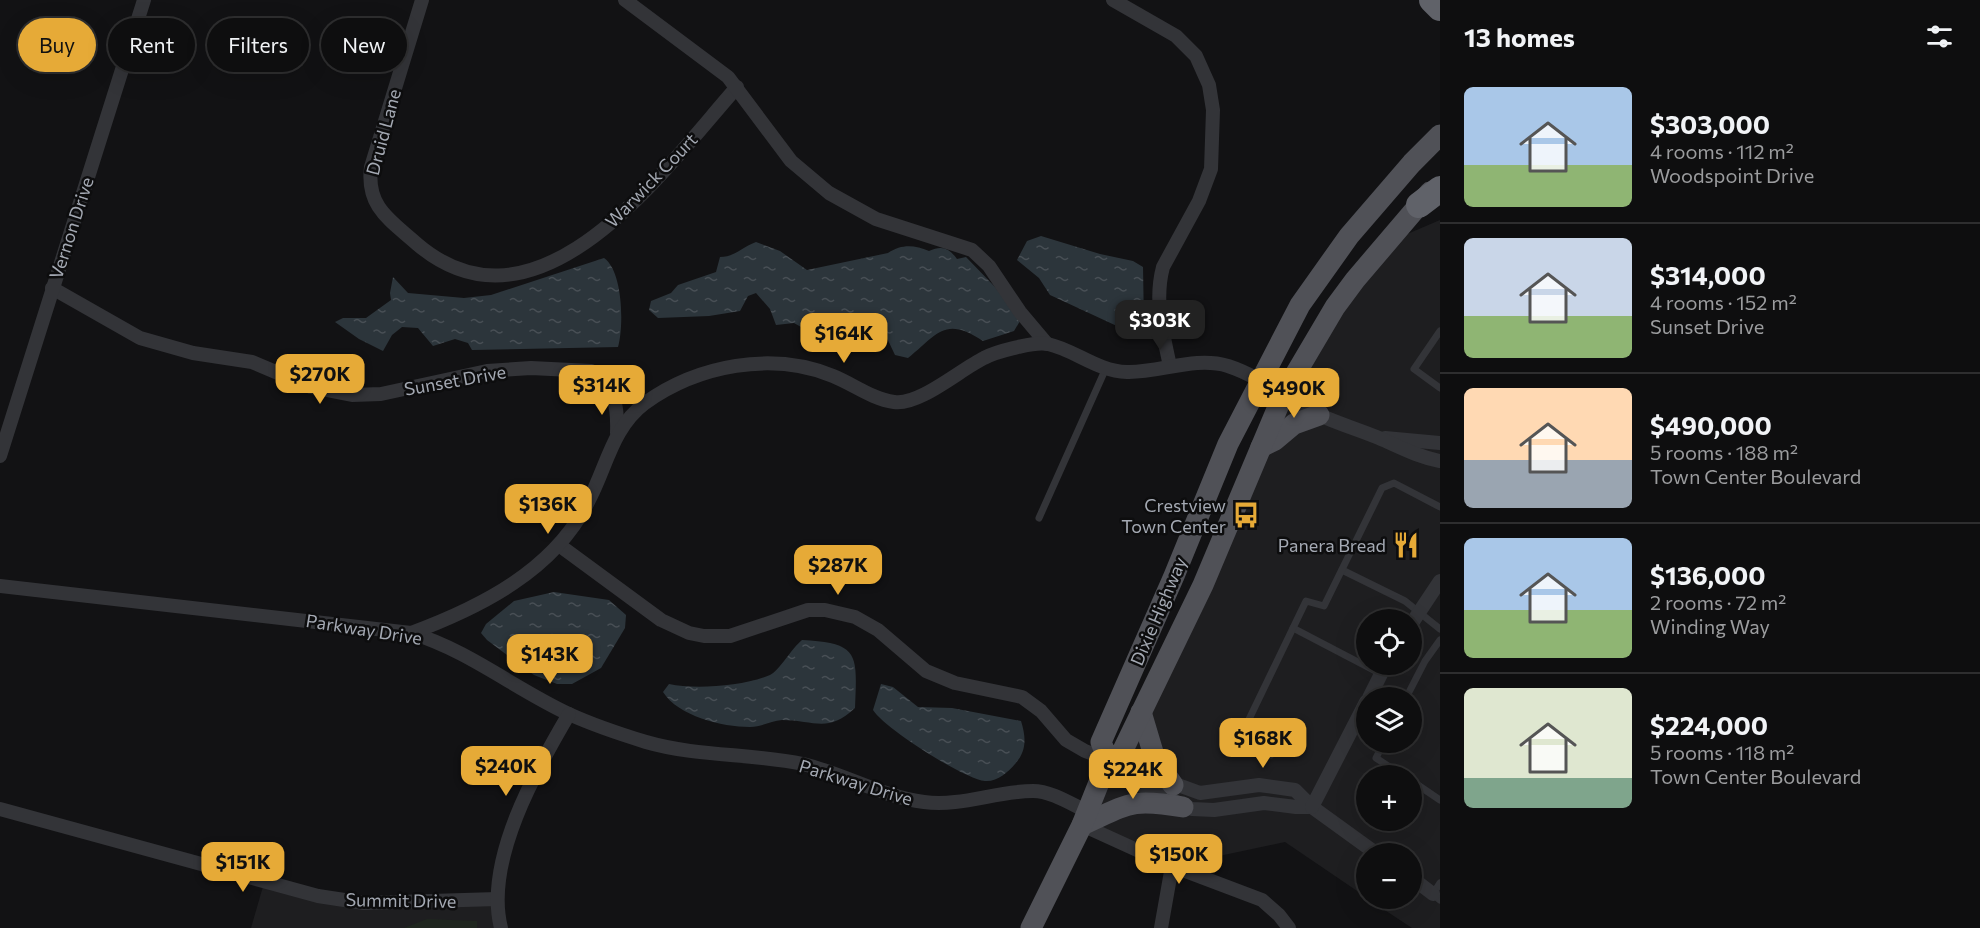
<!DOCTYPE html>
<meta charset="utf-8">
<style>
:root{--surface:#0e0e0f;--page:#1c1c1d;--text:#f1f3f6;--muted:#9b9c9e;--line:#2e2e2f;--accent:#e6aa37}
body{margin:0;font-family:Commissioner,sans-serif;background:var(--page);color:var(--text);height:100vh;display:flex;flex-direction:column;font-size:22px;white-space:nowrap}
*{box-sizing:border-box;margin:0}
p{font-size:20px;color:var(--muted)}
.icon{flex:none;width:33px;height:33px;fill:none;stroke:currentColor;stroke-width:2;stroke-linecap:round;stroke-linejoin:round}
.map{position:relative;flex:1;overflow:hidden}
.panel{display:flex;flex-direction:column;background:var(--surface);width:540px}
.panel>*{flex:none}
.banner{position:absolute;left:18px;top:18px;width:570px;height:54px;display:flex;gap:12px}
.buttons{position:absolute;left:1356px;top:609px;display:grid;gap:12px}
.buttons a{display:grid;place-items:center;width:66px;height:66px;border-radius:50%;background:var(--surface);box-shadow:0 6px 24px #0002,0 0 0 2px var(--line);font-size:30px}
.price{position:absolute;translate:-50% -51px;padding:0 14px;border-radius:12px;background:var(--accent);color:#111;font-size:20px;line-height:39px;filter:drop-shadow(0 2px 3px #0008)}
.price::after{content:'';position:absolute;left:50%;top:36px;width:18px;height:14px;margin-left:-9px;background:inherit;clip-path:polygon(0 0,100% 0,50% 100%)}
.price.current{background:#222;color:#fff}
ul{padding:0;list-style:none}
li{display:flex;align-items:center;gap:18px;height:150px;padding:0 24px}
li+li{border-top:2px solid var(--line)}
li span{display:grid;place-items:center;flex:none;width:168px;height:120px;border-radius:9px;color:#555}
li>.icon{margin-inline-start:auto}
span .icon{width:72px;height:72px;fill:#fffc;stroke-width:1}
li b{font-size:26px}
h2{display:flex;justify-content:space-between;align-items:center;height:72px;padding:0 24px;font-size:26px}
.tag{padding:0 21px;border-radius:27px;background:var(--surface);box-shadow:0 6px 24px #0002,0 0 0 2px var(--line);font-size:21px;line-height:54px}
.tag.current{background:var(--accent);color:#111}
main{display:flex;flex:1;min-height:0}
.map>svg:first-child{display:block}
.built{fill:#1e1e20;fill-rule:evenodd}
.pitch{fill:#1f261f}
.water{fill:url(#water-ripples)}
.lines{fill:none;stroke-linecap:round;stroke-linejoin:round}
.service{stroke:#333438;stroke-width:7}
.minor{stroke:#333438;stroke-width:14}
.primary{stroke:#505157;stroke-width:21}
.motorway{stroke:#606269;stroke-width:26}
.labels{text-anchor:middle;dominant-baseline:central;stroke-width:5;stroke-linejoin:round;paint-order:stroke}
.street-label{font-size:18px;fill:#a4a9b3;stroke:#0d0d0e}
.poi-label{font-size:18px;fill:#a4a9b3;stroke:#0d0d0e;text-anchor:end}
</style>
<main>
<div class="map">
<svg width="1440" height="928" viewBox="0 0 1440 928">
<defs>
<pattern id="water-ripples" width="26" height="14" patternUnits="userSpaceOnUse" patternTransform="scale(1.5)"><rect width="26" height="14" fill="#2c353b"/><path d="M2 4q2-2 4 0t4 0M15 11q2-2 4 0t4 0" fill="none" stroke="#484f55"/></pattern>
</defs>
<rect width="100%" height="100%" fill="#121214"/>
<g class="built">
<path d="M 1440,220 L 1440,928 L 1412,928 L 1368,899 L 1412,898 L 1412,854 L 1366,854 L 1366,897 L 1285,842 L 1172,866 L 1082,825 L 1283,395 L 1384,244 ZM 1366,620 L 1412,620 L 1412,664 L 1366,664 ZM 1366,698 L 1412,698 L 1412,742 L 1366,742 ZM 1366,776 L 1412,776 L 1412,820 L 1366,820 Z"/>
<polygon points="264,883 318,896 497,899 501,928 251,928"/>
</g>
<polygon class="pitch" points="427,919 477,921 477,928 404,928"/>
<g class="water">
<polygon points="1041,236 1100,254 1133,261 1143,267 1144,326 1132,333 1050,295 1039,278 1017,260 1027,241"/>
<path d="M 756,242 L 780,251 L 807,270 L 888,253 C 902,244 914,245 929,251 C 942,245 949,248 957,259 L 966,257 L 995,287 L 1020,321 L 1014,331 L 983,341 C 944,315 937,335 908,358 L 895,355 L 885,334 L 870,333 L 865,324 L 851,323 L 824,340 L 794,323 L 776,325 L 770,309 L 756,293 L 748,296 L 740,311 L 709,316 L 658,318 L 649,310 L 651,301 L 671,293 L 678,285 L 716,272 L 720,257 C 735,257 742,247 756,242 Z"/>
<path d="M 604,258 C 623,271 624,326 618,347 L 472,350 L 468,343 L 455,339 L 433,346 L 418,328 L 402,327 L 392,335 L 383,351 L 359,339 L 335,322 L 343,318 L 366,318 L 391,300 L 390,293 L 393,277 L 408,293 L 464,298 L 491,295 Z"/>
<polygon points="554,592 609,600 626,615 625,628 601,668 572,684 557,684 534,675 487,640 481,633 486,624 514,601"/>
<path d="M 802,640 C 860,643 857,654 855,708 C 827,734 815,720 782,720 C 771,721 761,727 750,727 C 722,727 678,716 663,692 L 669,684 C 695,690 745,686 770,675 C 779,671 792,648 802,640 Z"/>
<path d="M 881,684 L 893,687 L 918,707 L 952,708 L 1021,721 C 1026,737 1027,751 1015,764 C 1008,772 997,782 985,781 C 964,779 884,728 873,710 Z"/>
</g>
<g class="lines">
<g class="service">
<polyline points="1440,331 1414,369 1440,388"/>
<polyline points="1039,518 1106,368"/>
<polyline points="1342,570 1405,601 1440,629"/>
<polyline points="1293,628 1381,674"/>
<polyline points="1406,698 1425,661 1440,640"/>
<polyline points="1384,742 1376,758 1403,776"/>
<polyline points="1271,755 1239,740 1306,601 1324,606 1382,488 1394,483 1440,507"/>
<polyline points="1412,781 1440,800"/>
<polyline points="1440,883 1433,894 1440,900"/>
</g>
<g class="minor">
<path d="M 422,0 L 371,167 C 366,207 390,220 417,244 C 539,348 665,168 737,87"/>
<polyline points="625,0 728,77 791,161 829,193 876,219 972,250 989,266 1020,312 1047,344"/>
<path d="M 1113,0 L 1176,36 L 1196,56 L 1209,85 L 1213,110 L 1211,169 L 1199,201 L 1163,267 C 1154,301 1163,333 1170,366"/>
<path d="M 52,288 L 140,338 L 193,353 L 252,362 L 311,387 L 352,395 L 381,394 L 487,371 L 531,368 L 591,371 C 615,386 618,407 617,433"/>
<polyline points="1385,438 1440,443"/>
<polyline points="0,456 144,0"/>
<polyline points="559,545 661,620 689,633 704,636 730,636 808,610 825,610 855,617 878,630 926,671 955,683 1022,697 1041,711 1066,740 1085,751 1200,793 1259,785 1295,790 1312,807 1377,854"/>
<path d="M 0,586 L 411,633 C 468,650 515,689 569,714 C 593,725 620,734 646,742 C 698,757 751,753 803,764 C 845,774 882,797 924,802 C 961,807 996,791 1033,791 C 1051,791 1071,804 1088,812"/>
<polyline points="1412,623 1440,581"/>
<path d="M 411,633 C 481,607 555,570 589,500 C 607,466 612,428 645,403 C 698,365 772,351 833,376 C 853,384 872,399 894,402 C 919,406 961,369 984,358 C 995,352 1006,350 1018,347 C 1027,345 1038,342 1048,344 C 1075,350 1097,371 1127,372 C 1160,373 1194,356 1228,366 C 1256,375 1281,394 1307,409 C 1329,421 1355,428 1379,438 C 1400,447 1418,457 1440,461"/>
<polyline points="1369,698 1386,664"/>
<polyline points="1108,760 1124,778 1192,809 1214,810 1264,803 1296,807 1312,807"/>
<polyline points="1312,807 1366,702"/>
<polyline points="0,809 318,896 364,903 497,899"/>
<polyline points="1082,825 1172,866 1262,900 1279,915 1289,928"/>
<polyline points="1412,878 1433,894"/>
<path d="M 501,928 C 484,861 536,770 569,714"/>
<polyline points="1161,928 1172,866"/>
</g>
<g class="primary">
<polyline points="1261,447 1275,440 1294,424 1319,415"/>
<polyline points="1141,712 1155,759 1173,785"/>
<polyline points="1108,760 1101,742 1174,576 1228,444 1300,305 1349,236 1412,163 1440,135"/>
<path d="M 1082,825 C 1129,804 1130,798 1183,807"/>
<polyline points="1031,928 1082,825 1108,760 1122,752 1203,585 1283,395 1335,307 1355,280 1430,192"/>
</g>
<g class="motorway">
<polyline points="1432,0 1440,8"/>
<polyline points="1419,205 1440,189"/>
</g>
</g>
<defs>
<g id="bus-bare" transform="scale(2.07)"><path d="M-5-6H5V4H4V6H2V4H-2V6H-4V4H-5ZM-3.5-4V0h7V-4ZM-3.5 1.2v1.5H-2V1.2ZM2 1.2v1.5H3.5V1.2Z" fill="#e6aa37" stroke="#0d0d0e" stroke-width="2.5" paint-order="stroke"/></g>
<g id="restaurant-bare" transform="scale(2.07)"><path d="M-5-6h1v4h1v-4h1v4h1v-4h1v5L-1.5 .5V6h-2V.5L-5-1ZM5-6V6H3V1.5H1.5Q1.5-4 5-6Z" fill="#e6aa37" stroke="#0d0d0e" stroke-width="2.5" paint-order="stroke"/></g>
</defs>
<g fill-rule="evenodd">
<use href="#bus-bare" x="1246" y="515"/>
<use href="#restaurant-bare" x="1406" y="545"/>
</g>
<g class="labels">
<g class="street-label">
<text transform="translate(383 132) rotate(-75)">Druid Lane</text>
<text transform="translate(651 180) rotate(-46)">Warwick Court</text>
<text transform="translate(71 228) rotate(-72)">Vernon Drive</text>
<text transform="translate(455 380) rotate(-10)">Sunset Drive</text>
<text transform="translate(1158 611) rotate(-67)">Dixie Highway</text>
<text transform="translate(364 629) rotate(9)">Parkway Drive</text>
<text transform="translate(856 782) rotate(17)">Parkway Drive</text>
<text transform="translate(401 900) rotate(1)">Summit Drive</text>
</g>
<g class="poi-label">
<text x="1226" y="505">Crestview<tspan x="1226" dy="21">Town Center</tspan></text>
<text x="1386" y="545">Panera Bread</text>
</g>
</g>
</svg>
<div class="buttons">
<a><svg class="icon" aria-label="locate" viewBox="0 0 24 24"><circle cx="12" cy="12" r="6"/><path d="M12 2v4M12 18v4M2 12h4M18 12h4"/></svg></a>
<a><svg class="icon" aria-label="layers" viewBox="0 0 24 24"><path d="M12 4l9 5-9 5-9-5zM3 14l9 5 9-5"/></svg></a>
<a>+</a>
<a>−</a>
</div>
<b class="price current" style="left:1160px;top:351px">$303K</b>
<b class="price" style="left:844px;top:364px">$164K</b>
<b class="price" style="left:320px;top:405px">$270K</b>
<b class="price" style="left:602px;top:416px">$314K</b>
<b class="price" style="left:1294px;top:419px">$490K</b>
<b class="price" style="left:548px;top:535px">$136K</b>
<b class="price" style="left:838px;top:596px">$287K</b>
<b class="price" style="left:550px;top:685px">$143K</b>
<b class="price" style="left:1263px;top:769px">$168K</b>
<b class="price" style="left:506px;top:797px">$240K</b>
<b class="price" style="left:1133px;top:800px">$224K</b>
<b class="price" style="left:1179px;top:885px">$150K</b>
<b class="price" style="left:243px;top:893px">$151K</b>
<div class="banner">
<a class="tag current">Buy</a>
<a class="tag">Rent</a>
<a class="tag">Filters</a>
<a class="tag">New</a>
</div>
</div>
<section class="panel">
<h2>13 homes<svg class="icon" aria-label="filters" viewBox="0 0 24 24"><path d="M4 7h16M4 17h16"/><circle cx="9" cy="7" r="2"/><circle cx="15" cy="17" r="2"/></svg></h2>
<ul>
<li><span style="background:linear-gradient(#a9c7e8 65%,#8fb573 0)"><svg class="icon" aria-label="home" viewBox="0 0 24 24"><path d="M3 11l9-7 9 7M6 9v11h12V9"/></svg></span><div><b>$303,000</b><p>4 rooms · 112 m²</p><p>Woodspoint Drive</p></div></li>
<li><span style="background:linear-gradient(#c9d6e8 65%,#8fb573 0)"><svg class="icon" aria-label="home" viewBox="0 0 24 24"><path d="M3 11l9-7 9 7M6 9v11h12V9"/></svg></span><div><b>$314,000</b><p>4 rooms · 152 m²</p><p>Sunset Drive</p></div></li>
<li><span style="background:linear-gradient(#ffd9b3 60%,#9aa5b1 0)"><svg class="icon" aria-label="home" viewBox="0 0 24 24"><path d="M3 11l9-7 9 7M6 9v11h12V9"/></svg></span><div><b>$490,000</b><p>5 rooms · 188 m²</p><p>Town Center Boulevard</p></div></li>
<li><span style="background:linear-gradient(#a9c7e8 60%,#8fb573 0)"><svg class="icon" aria-label="home" viewBox="0 0 24 24"><path d="M3 11l9-7 9 7M6 9v11h12V9"/></svg></span><div><b>$136,000</b><p>2 rooms · 72 m²</p><p>Winding Way</p></div></li>
<li><span style="background:linear-gradient(#dfe7d0 75%,#7fa58c 0)"><svg class="icon" aria-label="home" viewBox="0 0 24 24"><path d="M3 11l9-7 9 7M6 9v11h12V9"/></svg></span><div><b>$224,000</b><p>5 rooms · 118 m²</p><p>Town Center Boulevard</p></div></li>
</ul>
</section>
</main>
